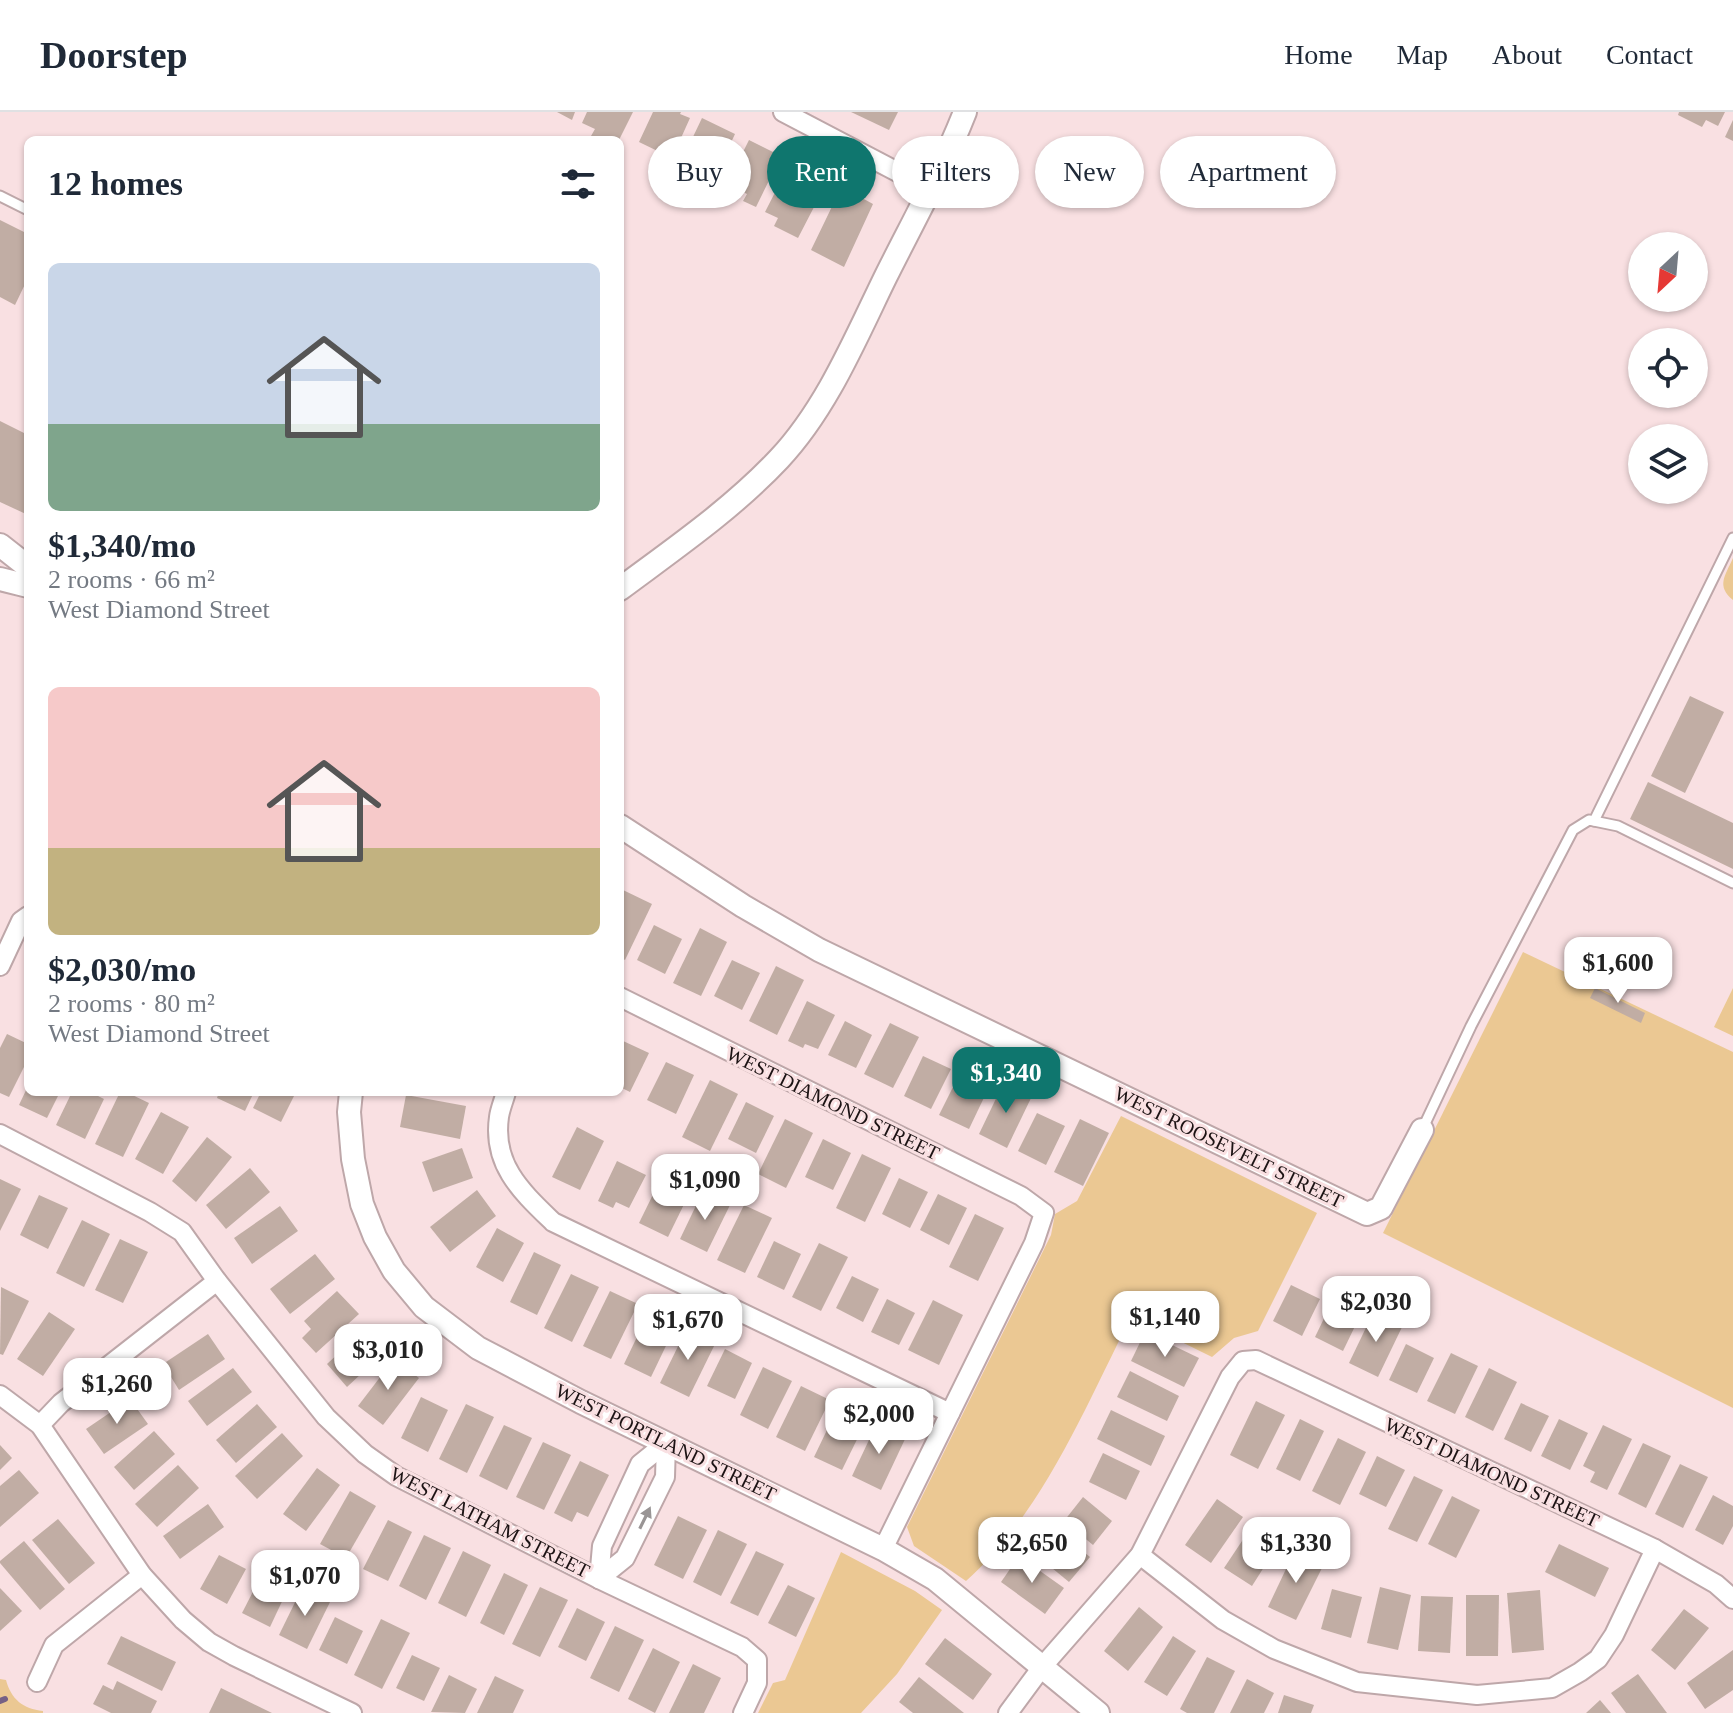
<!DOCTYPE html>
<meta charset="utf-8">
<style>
:root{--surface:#fff;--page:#f2f2f3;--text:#1f2937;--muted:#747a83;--line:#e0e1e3;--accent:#0f766e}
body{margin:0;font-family:"Times New Roman",serif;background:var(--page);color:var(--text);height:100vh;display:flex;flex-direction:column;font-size:30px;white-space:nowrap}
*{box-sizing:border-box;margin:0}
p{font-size:26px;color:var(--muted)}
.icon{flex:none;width:44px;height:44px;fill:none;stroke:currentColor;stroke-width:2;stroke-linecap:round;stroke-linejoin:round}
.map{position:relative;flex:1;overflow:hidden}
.drawer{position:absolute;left:24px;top:24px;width:600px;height:960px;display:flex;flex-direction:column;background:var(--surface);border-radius:12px;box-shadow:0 2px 6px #0004}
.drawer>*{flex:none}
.hud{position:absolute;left:648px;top:24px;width:760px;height:72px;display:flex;gap:16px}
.needle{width:52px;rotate:206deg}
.controls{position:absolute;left:1628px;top:120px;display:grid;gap:16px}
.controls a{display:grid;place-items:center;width:80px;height:80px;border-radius:50%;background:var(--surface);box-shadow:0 2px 6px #0004;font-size:40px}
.price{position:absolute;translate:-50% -68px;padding:0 18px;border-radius:16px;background:#fff;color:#222;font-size:26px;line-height:52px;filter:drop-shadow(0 2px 4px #0008)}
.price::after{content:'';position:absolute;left:50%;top:48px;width:24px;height:18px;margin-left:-12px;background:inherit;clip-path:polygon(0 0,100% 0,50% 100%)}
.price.active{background:var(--accent);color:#fff}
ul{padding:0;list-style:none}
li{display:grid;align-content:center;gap:16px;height:424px;padding:0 24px}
li span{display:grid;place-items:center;height:248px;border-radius:12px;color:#555}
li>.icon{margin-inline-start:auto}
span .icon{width:144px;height:144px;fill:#fffc;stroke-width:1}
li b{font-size:34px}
h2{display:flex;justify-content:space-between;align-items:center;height:96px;padding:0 24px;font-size:34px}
.chip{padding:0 28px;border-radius:36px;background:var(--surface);box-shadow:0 2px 6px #0004;font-size:28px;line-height:72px}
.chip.active{background:var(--accent);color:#fff}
header{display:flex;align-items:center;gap:48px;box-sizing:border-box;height:112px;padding:0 40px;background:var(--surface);border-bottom:2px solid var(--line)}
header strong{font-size:38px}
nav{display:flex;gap:44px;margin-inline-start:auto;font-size:28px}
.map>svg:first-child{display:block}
.green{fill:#ebc893}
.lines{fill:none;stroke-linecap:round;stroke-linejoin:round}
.stream{stroke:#756085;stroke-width:6}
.building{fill:#c1ada4}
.service-casing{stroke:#bea7a9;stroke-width:13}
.minor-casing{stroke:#bea7a9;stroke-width:22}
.tertiary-casing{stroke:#bea7a9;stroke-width:26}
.service{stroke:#fff;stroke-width:9}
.minor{stroke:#fff;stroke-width:18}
.tertiary{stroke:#fff;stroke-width:22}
.oneway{fill:#999595}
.labels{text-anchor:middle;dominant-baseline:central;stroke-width:6;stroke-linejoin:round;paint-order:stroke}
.street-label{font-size:20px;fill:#1c1314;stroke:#f9e0e2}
</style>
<header>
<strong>Doorstep</strong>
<nav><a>Home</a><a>Map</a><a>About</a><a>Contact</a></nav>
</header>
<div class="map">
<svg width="1733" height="1601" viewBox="0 0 1733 1601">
<rect width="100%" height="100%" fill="#f9e0e2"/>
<g class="green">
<path d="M 1733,446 L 1733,488 C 1716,474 1725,464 1733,446 Z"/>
<polygon points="1523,840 1733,940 1733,1296 1383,1121"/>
<polygon points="1733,876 1733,924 1714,915"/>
<path d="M 1121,1004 L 1317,1101 L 1258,1219 L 1234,1226 L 1212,1245 L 1131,1205 C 1084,1297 1044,1399 966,1469 L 914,1434 L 907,1415 L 1051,1123 L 1055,1102 L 1077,1089 Z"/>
<polygon points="841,1440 915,1479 942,1498 897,1562 861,1601 758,1601 773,1571 785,1568"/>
<path d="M 0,1567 L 6,1568 C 11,1587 23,1597 43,1599 L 43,1601 L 0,1601 Z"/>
</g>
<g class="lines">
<polyline class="stream" points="0,1589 5,1587"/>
</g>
<g class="building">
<polygon points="557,0 575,0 572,8"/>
<polygon points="587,0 633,0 619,28 599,28 591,24 595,17 582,11"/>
<polygon points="653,0 681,0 680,2 690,6 672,46 639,30"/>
<polygon points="851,0 898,0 889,18"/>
<polygon points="1679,0 1725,0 1718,14 1706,8 1702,15 1678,3"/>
<polygon points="702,6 735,22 715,65 681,50"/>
<polygon points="1733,8 1733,29 1725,25"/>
<polygon points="749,28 781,44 756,95 743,89 747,82 727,72"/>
<polygon points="791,49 828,68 798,126 774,114 778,106 765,100"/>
<polygon points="840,78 861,88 862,86 873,92 844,155 811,138"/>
<polygon points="0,108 28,122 28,166 15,193 0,185"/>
<polygon points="0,309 28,323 28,403 0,390"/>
<polygon points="1690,584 1724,600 1685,681 1651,664"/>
<polygon points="1648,670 1733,711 1733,757 1630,707"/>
<polygon points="623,778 652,792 625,848 620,845 620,785"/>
<polygon points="654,813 682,827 665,862 637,848"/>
<polygon points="700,816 727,830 701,884 673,871"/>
<polygon points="732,848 760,861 742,898 714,884"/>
<polygon points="776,854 804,868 777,923 749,909"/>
<polygon points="1595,876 1645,901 1641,911 1590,886"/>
<polygon points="807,889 835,903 818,937 805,932 803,936 788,929"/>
<polygon points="845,909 872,923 856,956 828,943"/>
<polygon points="890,911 919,925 893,976 864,962"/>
<polygon points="7,922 28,932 28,947 9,985 0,981 0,936"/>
<polygon points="621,928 649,941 630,980 620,975"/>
<polygon points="923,944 951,957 931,997 904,984"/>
<polygon points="666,950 694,963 676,1002 647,988"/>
<polygon points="961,959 990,973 969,1017 939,1003"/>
<polygon points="710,968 738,982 710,1039 682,1025"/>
<polygon points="1004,970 1032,984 1007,1036 979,1022"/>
<polygon points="28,974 28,980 60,980 47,1006 19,993"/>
<polygon points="72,980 90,980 104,987 85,1027 56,1013"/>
<polygon points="120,980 126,980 149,991 123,1045 95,1032"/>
<polygon points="219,980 254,980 245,999 217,986"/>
<polygon points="261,980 296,980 281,1010 253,996"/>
<polygon points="406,983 466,994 460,1027 400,1015"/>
<polygon points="746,990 774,1004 756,1041 728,1027"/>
<polygon points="161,1000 189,1015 163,1062 135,1047"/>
<polygon points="1037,1001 1065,1014 1046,1053 1018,1039"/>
<polygon points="785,1007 813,1021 786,1076 758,1062"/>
<polygon points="1080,1007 1109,1021 1083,1074 1054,1060"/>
<polygon points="577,1015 604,1029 580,1078 552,1065"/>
<polygon points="207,1025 232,1045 196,1090 172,1069"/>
<polygon points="823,1027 851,1041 833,1078 805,1065"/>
<polygon points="462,1036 473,1066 433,1080 422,1050"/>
<polygon points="862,1042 891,1056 865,1110 836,1096"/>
<polygon points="617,1049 646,1063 629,1096 616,1090 613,1096 598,1089"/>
<polygon points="250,1056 270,1080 226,1117 206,1093"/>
<polygon points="664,1060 693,1074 668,1125 639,1111"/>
<polygon points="899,1066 928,1080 910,1116 882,1102"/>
<polygon points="0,1067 21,1077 0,1119"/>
<polygon points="477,1078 496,1104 450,1140 430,1115"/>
<polygon points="703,1079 730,1093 707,1140 680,1127"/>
<polygon points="938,1082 967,1096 949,1133 920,1118"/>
<polygon points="39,1083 68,1096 48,1137 20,1123"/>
<polygon points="744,1093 772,1106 745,1161 717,1148"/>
<polygon points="280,1094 298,1119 252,1152 234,1126"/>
<polygon points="975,1102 1004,1116 978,1169 949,1155"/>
<polygon points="82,1108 110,1122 84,1175 56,1161"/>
<polygon points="497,1116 524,1131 503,1170 476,1155"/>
<polygon points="120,1127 148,1140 123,1191 95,1178"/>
<polygon points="774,1129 801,1142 784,1178 757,1165"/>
<polygon points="819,1131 848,1145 821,1199 792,1185"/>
<polygon points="534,1140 561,1153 537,1203 510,1190"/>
<polygon points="315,1142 335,1167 290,1202 270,1177"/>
<polygon points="571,1162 599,1175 572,1230 544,1216"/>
<polygon points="852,1164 879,1177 863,1210 836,1196"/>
<polygon points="1291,1173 1320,1187 1302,1224 1273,1209"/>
<polygon points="1,1175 29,1189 3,1243 0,1242"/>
<polygon points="337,1179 359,1202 316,1241 302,1226 311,1217 304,1209"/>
<polygon points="610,1179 638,1192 611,1247 583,1234"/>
<polygon points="887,1187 915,1201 899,1233 871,1220"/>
<polygon points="933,1188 963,1203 939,1253 908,1238"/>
<polygon points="1330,1194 1358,1208 1343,1239 1315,1225"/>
<polygon points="1374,1199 1403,1213 1378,1265 1349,1251"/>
<polygon points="49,1200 75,1217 43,1264 17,1247"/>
<polygon points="649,1200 676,1213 651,1265 624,1252"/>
<polygon points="687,1216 716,1230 689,1285 660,1271"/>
<polygon points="1145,1220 1199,1246 1184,1275 1131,1249"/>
<polygon points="208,1222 225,1247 179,1278 163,1252"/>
<polygon points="356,1225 376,1248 347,1275 327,1252"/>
<polygon points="1406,1232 1434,1246 1417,1281 1389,1268"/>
<polygon points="725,1237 752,1251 735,1287 707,1274"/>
<polygon points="1451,1241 1478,1254 1455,1302 1427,1289"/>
<polygon points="394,1247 419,1266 383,1313 358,1294"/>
<polygon points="763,1255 792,1269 768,1317 740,1303"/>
<polygon points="233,1256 252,1280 207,1314 188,1289"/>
<polygon points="1489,1256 1517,1270 1493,1319 1465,1305"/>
<polygon points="1130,1259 1179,1284 1167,1309 1117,1285"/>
<polygon points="801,1274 830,1288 805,1339 776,1325"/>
<polygon points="421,1285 448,1298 428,1340 401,1326"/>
<polygon points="130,1287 148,1312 104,1342 86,1317"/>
<polygon points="1256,1289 1285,1303 1258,1357 1230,1343"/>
<polygon points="840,1291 868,1305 842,1358 814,1345"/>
<polygon points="1521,1291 1549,1304 1531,1340 1504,1327"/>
<polygon points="257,1292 277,1315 236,1351 216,1328"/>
<polygon points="466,1292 494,1305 467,1361 439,1347"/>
<polygon points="1111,1298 1165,1324 1151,1354 1097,1327"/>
<polygon points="1300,1307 1324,1319 1300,1369 1276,1357"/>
<polygon points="1559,1307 1588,1321 1570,1358 1541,1344"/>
<polygon points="877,1311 906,1325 881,1378 852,1364"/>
<polygon points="504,1313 532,1326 507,1378 479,1364"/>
<polygon points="1603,1313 1632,1327 1607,1378 1590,1370 1595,1360 1583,1354"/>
<polygon points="154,1319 175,1342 134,1378 114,1355"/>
<polygon points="282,1321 303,1344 257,1387 235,1364"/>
<polygon points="1338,1326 1366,1340 1340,1393 1312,1379"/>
<polygon points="543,1330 571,1343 544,1398 516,1385"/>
<polygon points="1643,1331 1671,1344 1646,1396 1618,1382"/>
<polygon points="0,1333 12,1346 0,1358"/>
<polygon points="1103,1341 1140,1359 1126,1388 1089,1370"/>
<polygon points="1377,1344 1405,1358 1386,1395 1359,1382"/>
<polygon points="580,1349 609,1363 588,1405 577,1400 572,1410 554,1401"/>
<polygon points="1680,1352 1708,1365 1683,1416 1655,1402"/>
<polygon points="178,1353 199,1376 157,1415 135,1392"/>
<polygon points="317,1356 340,1373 306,1419 283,1402"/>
<polygon points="19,1358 39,1381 0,1415 0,1374"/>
<polygon points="1414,1364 1443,1378 1417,1430 1388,1417"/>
<polygon points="350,1379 376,1394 346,1446 320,1432"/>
<polygon points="1713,1383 1733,1394 1733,1414 1723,1433 1695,1418"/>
<polygon points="1452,1384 1480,1398 1456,1446 1428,1432"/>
<polygon points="1083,1385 1112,1409 1093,1433 1064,1409"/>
<polygon points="1217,1387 1243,1405 1211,1451 1185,1433"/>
<polygon points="208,1392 224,1415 180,1447 163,1424"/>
<polygon points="678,1404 707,1418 683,1467 654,1453"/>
<polygon points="58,1407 95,1451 69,1472 32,1428"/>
<polygon points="388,1408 412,1420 388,1469 363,1457"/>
<polygon points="1056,1417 1090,1445 1069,1470 1035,1442"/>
<polygon points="718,1418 747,1432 721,1484 693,1470"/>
<polygon points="424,1423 451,1436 426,1488 399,1474"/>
<polygon points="1244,1426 1271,1444 1252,1474 1224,1456"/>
<polygon points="24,1429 65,1477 40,1498 0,1451 0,1449"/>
<polygon points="1559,1432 1609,1456 1595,1485 1545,1460"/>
<polygon points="1295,1438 1324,1452 1296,1508 1268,1495"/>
<polygon points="463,1439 491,1453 466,1505 438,1491"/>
<polygon points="756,1439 784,1452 758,1504 730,1491"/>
<polygon points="219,1443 246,1457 227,1492 200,1477"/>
<polygon points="1019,1444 1064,1476 1045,1502 1001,1470"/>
<polygon points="504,1461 528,1473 504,1523 480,1511"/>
<polygon points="259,1468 286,1481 270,1515 242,1501"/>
<polygon points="788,1473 815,1486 796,1525 768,1511"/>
<polygon points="303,1474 331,1488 307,1537 279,1523"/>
<polygon points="540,1475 568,1488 540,1545 512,1532"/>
<polygon points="1380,1475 1411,1483 1398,1538 1367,1531"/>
<polygon points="0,1476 22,1499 0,1519"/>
<polygon points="1332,1477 1362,1485 1351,1526 1321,1517"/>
<polygon points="1540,1478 1544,1538 1512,1541 1507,1481"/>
<polygon points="1466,1483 1499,1483 1498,1544 1466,1544"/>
<polygon points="1421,1484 1453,1485 1450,1541 1418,1539"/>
<polygon points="1139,1495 1163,1515 1128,1559 1104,1539"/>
<polygon points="577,1496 605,1510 586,1549 558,1535"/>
<polygon points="1684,1497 1709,1516 1675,1558 1651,1538"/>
<polygon points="335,1505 363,1519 347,1552 319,1538"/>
<polygon points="381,1507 410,1521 382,1577 354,1563"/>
<polygon points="615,1514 644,1528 619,1580 590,1566"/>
<polygon points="121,1524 176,1550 162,1579 107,1552"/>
<polygon points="1173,1524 1196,1539 1167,1584 1144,1570"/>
<polygon points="945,1526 992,1562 973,1588 925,1552"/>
<polygon points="653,1536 680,1550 655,1601 628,1587"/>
<polygon points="1733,1538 1733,1578 1705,1597 1687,1571"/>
<polygon points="412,1543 440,1556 424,1589 396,1576"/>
<polygon points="1207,1545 1235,1559 1214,1601 1187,1601 1180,1597"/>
<polygon points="693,1552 721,1566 704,1601 669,1601"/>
<polygon points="1638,1562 1667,1601 1626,1601 1611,1581"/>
<polygon points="449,1563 477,1577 465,1601 431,1600"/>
<polygon points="495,1564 524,1578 513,1601 477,1601"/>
<polygon points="919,1565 964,1601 913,1601 899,1590"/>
<polygon points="1247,1567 1274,1581 1264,1601 1230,1601"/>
<polygon points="117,1569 157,1589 151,1601 111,1601 93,1592 103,1573 113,1578"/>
<polygon points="221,1576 272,1601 209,1601"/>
<polygon points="1284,1583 1314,1593 1311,1601 1278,1601"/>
<polygon points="1600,1588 1611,1601 1586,1601"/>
</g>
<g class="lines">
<g class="service-casing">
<g id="service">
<polyline points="0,84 28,98"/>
<polyline points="1594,709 1733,426"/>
<polyline points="1422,1018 1471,914 1573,718 1589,708 1618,714 1733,771"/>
</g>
</g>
<g class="minor-casing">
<g id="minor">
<polyline points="783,0 930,77"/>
<polyline points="0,854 21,809 28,804"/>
<polyline points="620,885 1021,1084 1044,1101 1034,1131 883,1437"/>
<path d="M 506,980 C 504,988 500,997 499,1005 C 492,1053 522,1080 553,1110 L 950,1301"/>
<polyline points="0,1022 150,1100 182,1120 217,1169 326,1305 365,1342 396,1364 599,1467 742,1535 757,1548 757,1571 743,1601"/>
<polyline points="0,1283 40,1313 142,1463 183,1508 209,1530 234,1544 352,1601"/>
<polyline points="40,1313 61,1291 217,1169"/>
<polyline points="1140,1443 1223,1508 1274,1537 1357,1570 1477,1583 1552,1576 1580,1560 1598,1547 1614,1523 1655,1437"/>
<polyline points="599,1467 625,1446 665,1365 666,1331"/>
<polyline points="599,1467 602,1434 640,1352 666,1331"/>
<polyline points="37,1570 54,1533 142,1463"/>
<polyline points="1008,1601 1042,1555 1140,1443 1230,1265 1243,1249 1256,1248 1655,1437 1716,1472 1733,1487"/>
</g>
</g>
<g class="tertiary-casing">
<g id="tertiary">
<polyline points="0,433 28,455"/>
<polyline points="0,467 28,474"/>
<path d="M 620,477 C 675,436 732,397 779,347 C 827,296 856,225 886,164 C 913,110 943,56 965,0"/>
<polyline points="620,714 743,794 819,838 1367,1102 1381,1096 1422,1018"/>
<polyline points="351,980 349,1000 353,1047 362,1092 375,1125 394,1159 424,1195 478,1236 581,1290 883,1437 935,1467 1098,1601"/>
</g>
</g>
<use href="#service" class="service"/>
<use href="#minor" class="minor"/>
<use href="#tertiary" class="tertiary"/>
</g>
<defs><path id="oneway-solid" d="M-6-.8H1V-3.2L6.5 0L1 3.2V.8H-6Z" transform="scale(2)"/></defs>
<use class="oneway" href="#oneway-solid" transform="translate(645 1406) rotate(-64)"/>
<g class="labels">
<g class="street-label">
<text transform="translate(833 991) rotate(26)">WEST DIAMOND STREET</text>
<text transform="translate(1229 1035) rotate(26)">WEST ROOSEVELT STREET</text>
<text transform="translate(666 1330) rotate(26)">WEST PORTLAND STREET</text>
<text transform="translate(1492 1360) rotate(25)">WEST DIAMOND STREET</text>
<text transform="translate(490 1410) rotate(27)">WEST LATHAM STREET</text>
</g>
</g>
</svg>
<div class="controls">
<a><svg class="needle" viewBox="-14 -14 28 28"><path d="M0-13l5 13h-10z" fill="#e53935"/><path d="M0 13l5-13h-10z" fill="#747a83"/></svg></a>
<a><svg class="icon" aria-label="locate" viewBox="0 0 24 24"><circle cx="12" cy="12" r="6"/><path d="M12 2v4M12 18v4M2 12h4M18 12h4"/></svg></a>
<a><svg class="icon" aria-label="layers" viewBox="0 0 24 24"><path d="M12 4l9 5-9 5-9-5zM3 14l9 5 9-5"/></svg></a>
</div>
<b class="price" style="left:1618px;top:893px">$1,600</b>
<b class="price active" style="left:1006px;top:1003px">$1,340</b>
<b class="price" style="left:705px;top:1110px">$1,090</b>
<b class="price" style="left:1376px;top:1232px">$2,030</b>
<b class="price" style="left:1165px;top:1247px">$1,140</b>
<b class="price" style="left:688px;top:1250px">$1,670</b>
<b class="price" style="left:388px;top:1280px">$3,010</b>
<b class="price" style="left:117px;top:1314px">$1,260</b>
<b class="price" style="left:879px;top:1344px">$2,000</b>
<b class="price" style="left:1032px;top:1473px">$2,650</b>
<b class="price" style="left:1296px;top:1473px">$1,330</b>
<b class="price" style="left:305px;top:1506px">$1,070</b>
<div class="hud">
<a class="chip">Buy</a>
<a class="chip active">Rent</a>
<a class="chip">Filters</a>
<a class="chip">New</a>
<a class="chip">Apartment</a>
</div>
<section class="drawer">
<h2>12 homes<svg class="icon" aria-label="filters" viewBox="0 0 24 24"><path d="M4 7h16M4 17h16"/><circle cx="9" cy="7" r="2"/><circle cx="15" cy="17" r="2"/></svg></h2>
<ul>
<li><span style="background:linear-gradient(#c9d6e8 65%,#7fa58c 0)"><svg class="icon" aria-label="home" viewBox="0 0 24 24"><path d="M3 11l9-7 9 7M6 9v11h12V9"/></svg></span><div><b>$1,340/mo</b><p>2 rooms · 66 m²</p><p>West Diamond Street</p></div></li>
<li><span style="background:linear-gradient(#f6c9c9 65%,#c2b280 0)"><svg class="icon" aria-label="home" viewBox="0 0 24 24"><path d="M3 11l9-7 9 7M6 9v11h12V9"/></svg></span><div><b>$2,030/mo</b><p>2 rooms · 80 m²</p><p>West Diamond Street</p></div></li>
</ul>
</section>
</div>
